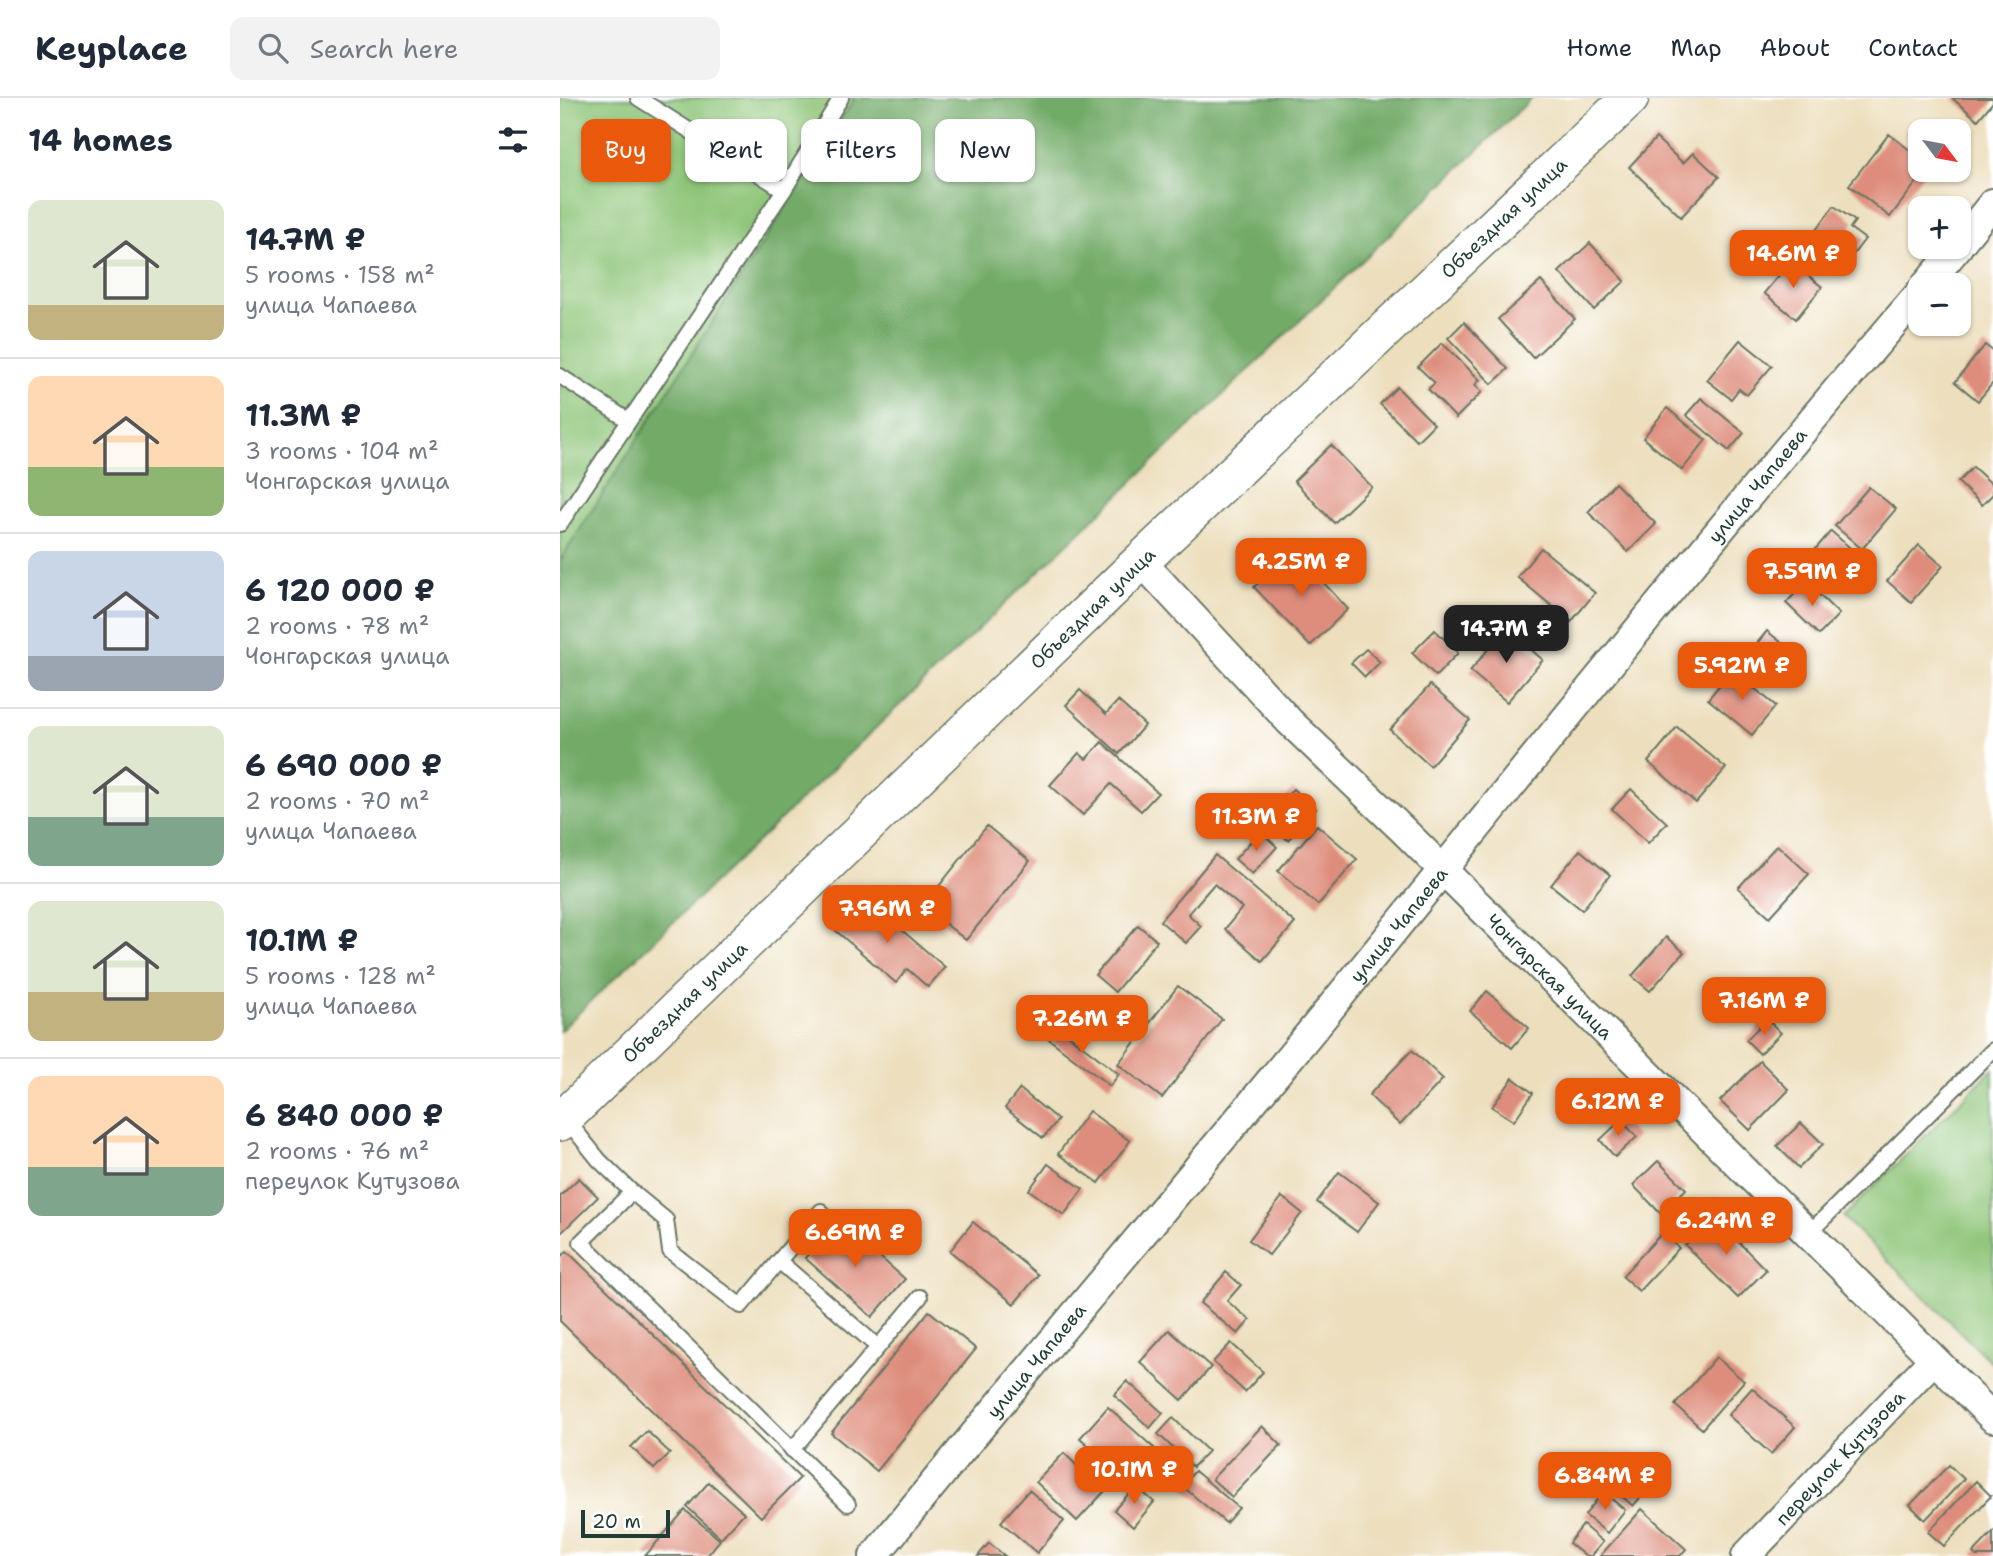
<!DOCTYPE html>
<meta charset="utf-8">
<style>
:root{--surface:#fff;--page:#f2f2f3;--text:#1f2937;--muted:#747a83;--line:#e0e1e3;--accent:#ea580c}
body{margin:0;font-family:"Shantell Sans",sans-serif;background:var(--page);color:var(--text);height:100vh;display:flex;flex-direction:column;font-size:26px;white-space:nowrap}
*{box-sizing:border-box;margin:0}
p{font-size:23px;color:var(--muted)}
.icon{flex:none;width:38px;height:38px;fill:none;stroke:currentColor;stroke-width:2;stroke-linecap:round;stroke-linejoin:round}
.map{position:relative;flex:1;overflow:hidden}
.details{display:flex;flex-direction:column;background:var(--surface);width:560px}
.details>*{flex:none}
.guide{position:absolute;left:21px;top:21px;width:665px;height:63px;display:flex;gap:14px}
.needle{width:46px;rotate:122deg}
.controls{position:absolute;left:1348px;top:21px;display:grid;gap:14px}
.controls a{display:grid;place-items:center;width:63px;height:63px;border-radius:14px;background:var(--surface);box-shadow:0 2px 5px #0004;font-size:35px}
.scale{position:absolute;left:21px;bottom:18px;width:89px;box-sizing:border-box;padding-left:7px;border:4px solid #1f3d34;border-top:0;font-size:19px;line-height:24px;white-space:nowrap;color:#1f3d34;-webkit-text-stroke:5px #fff;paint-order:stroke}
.price{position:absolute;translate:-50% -60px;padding:0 16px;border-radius:14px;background:var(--accent);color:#fff;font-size:23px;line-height:46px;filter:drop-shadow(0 2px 4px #0008)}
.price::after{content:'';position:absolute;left:50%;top:42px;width:21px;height:16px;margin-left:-10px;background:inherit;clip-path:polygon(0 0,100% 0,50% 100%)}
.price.selected{background:#222;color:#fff}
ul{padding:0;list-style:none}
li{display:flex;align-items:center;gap:21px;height:175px;padding:0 28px}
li+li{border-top:2px solid var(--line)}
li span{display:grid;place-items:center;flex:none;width:196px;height:140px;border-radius:14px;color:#555}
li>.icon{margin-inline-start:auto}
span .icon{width:84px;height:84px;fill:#fffc;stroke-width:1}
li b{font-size:30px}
h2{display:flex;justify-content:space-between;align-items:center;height:84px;padding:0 28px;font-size:30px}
.tag{padding:0 24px;border-radius:14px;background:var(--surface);box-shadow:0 2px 5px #0004;font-size:24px;line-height:63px}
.tag.selected{background:var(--accent);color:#fff}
header{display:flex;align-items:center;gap:42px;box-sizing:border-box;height:98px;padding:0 35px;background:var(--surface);border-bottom:2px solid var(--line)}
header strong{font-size:33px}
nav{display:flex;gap:38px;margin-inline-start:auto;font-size:24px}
.search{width:490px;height:63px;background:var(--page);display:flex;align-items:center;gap:18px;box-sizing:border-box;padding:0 24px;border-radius:14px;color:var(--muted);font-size:26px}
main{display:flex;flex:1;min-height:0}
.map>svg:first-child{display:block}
.green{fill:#8ec578;stroke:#568156;stroke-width:2}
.forest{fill:#72aa68;stroke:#48744e;stroke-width:2}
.building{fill:#de8d7b}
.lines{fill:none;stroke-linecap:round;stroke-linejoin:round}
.service-casing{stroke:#677664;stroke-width:18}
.minor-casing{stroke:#677664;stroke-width:32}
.tertiary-casing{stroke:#677664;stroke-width:40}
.service{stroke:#fff;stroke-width:14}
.minor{stroke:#fff;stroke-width:28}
.tertiary{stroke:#fff;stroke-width:37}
.labels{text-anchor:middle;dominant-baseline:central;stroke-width:5;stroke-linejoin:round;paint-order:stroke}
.street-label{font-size:19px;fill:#1f3d34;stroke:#fff}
</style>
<header>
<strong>Keyplace</strong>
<div class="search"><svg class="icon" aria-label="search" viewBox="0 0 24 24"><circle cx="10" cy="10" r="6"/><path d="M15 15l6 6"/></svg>Search here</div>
<nav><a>Home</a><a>Map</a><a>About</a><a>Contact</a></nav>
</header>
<main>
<section class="details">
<h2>14 homes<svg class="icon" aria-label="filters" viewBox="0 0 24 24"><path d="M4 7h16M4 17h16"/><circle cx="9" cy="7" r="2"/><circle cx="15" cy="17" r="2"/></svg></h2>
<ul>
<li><span style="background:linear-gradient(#dfe7d0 75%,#c2b280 0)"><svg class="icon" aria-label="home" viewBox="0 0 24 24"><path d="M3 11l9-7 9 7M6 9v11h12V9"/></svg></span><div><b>14.7M ₽</b><p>5 rooms · 158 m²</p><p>улица Чапаева</p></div></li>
<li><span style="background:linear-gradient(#ffd9b3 65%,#8fb573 0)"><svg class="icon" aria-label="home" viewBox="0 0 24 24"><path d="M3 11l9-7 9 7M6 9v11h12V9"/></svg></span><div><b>11.3M ₽</b><p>3 rooms · 104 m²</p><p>Чонгарская улица</p></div></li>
<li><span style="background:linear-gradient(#c9d6e8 75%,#9aa5b1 0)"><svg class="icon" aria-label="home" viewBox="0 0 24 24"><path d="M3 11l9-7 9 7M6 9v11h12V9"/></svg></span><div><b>6 120 000 ₽</b><p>2 rooms · 78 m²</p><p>Чонгарская улица</p></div></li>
<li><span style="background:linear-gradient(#dfe7d0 65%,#7fa58c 0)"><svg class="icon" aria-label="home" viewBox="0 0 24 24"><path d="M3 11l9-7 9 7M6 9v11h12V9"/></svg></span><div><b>6 690 000 ₽</b><p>2 rooms · 70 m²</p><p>улица Чапаева</p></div></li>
<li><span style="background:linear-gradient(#dfe7d0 65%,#c2b280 0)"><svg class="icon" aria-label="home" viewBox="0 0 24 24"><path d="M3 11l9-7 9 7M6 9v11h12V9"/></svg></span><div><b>10.1M ₽</b><p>5 rooms · 128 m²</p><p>улица Чапаева</p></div></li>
<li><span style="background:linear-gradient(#ffd9b3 65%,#7fa58c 0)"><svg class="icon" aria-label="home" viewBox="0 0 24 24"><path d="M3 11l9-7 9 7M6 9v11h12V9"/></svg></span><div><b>6 840 000 ₽</b><p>2 rooms · 76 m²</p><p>переулок Кутузова</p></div></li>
</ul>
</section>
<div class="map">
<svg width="1433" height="1458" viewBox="0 0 1433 1458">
<rect width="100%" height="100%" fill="#fff"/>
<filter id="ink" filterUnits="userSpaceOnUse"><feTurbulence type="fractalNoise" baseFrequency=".0143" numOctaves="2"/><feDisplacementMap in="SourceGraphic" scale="14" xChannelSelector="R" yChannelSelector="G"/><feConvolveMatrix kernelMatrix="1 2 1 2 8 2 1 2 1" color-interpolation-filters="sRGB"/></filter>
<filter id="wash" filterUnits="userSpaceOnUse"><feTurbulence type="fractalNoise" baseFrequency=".00686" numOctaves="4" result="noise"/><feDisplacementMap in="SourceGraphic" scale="28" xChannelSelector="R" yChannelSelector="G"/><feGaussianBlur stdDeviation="1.57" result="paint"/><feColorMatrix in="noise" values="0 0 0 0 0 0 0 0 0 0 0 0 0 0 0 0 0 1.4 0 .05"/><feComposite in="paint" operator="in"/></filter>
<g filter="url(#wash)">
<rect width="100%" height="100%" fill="#eddfbe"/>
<g class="green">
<polygon points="0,0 295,0 0,463"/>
<polygon points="1433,971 1433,1266 1283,1119"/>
</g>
<polygon class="forest" points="295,0 972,0 0,933 0,463"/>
<g id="blocks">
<g class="building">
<polygon points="1392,0 1433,0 1433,4 1418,22"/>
<polygon points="1329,36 1360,60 1360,72 1366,72 1330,119 1289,87"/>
<polygon points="1096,40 1123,65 1133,55 1159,79 1121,119 1069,69"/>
<polygon points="1274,108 1295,123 1290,130 1305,141 1279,175 1268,167 1262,175 1238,156"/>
<polygon points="1030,145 1065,183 1034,212 999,174"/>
<polygon points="1231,163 1262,189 1236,221 1204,195"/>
<polygon points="981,183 1015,221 973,260 938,221"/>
<polygon points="904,224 948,271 932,286 888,240"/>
<polygon points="1180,242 1212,268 1187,297 1179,291 1171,301 1147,282"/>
<polygon points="882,245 920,282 915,287 922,294 896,320 868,291 875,285 858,269"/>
<polygon points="1425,247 1433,253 1433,285 1418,303 1395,284"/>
<polygon points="837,289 874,326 857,343 820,306"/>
<polygon points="1141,300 1184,335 1169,353 1126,317"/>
<polygon points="1107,310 1146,342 1122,372 1083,340"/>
<polygon points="771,347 812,389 774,425 734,383"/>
<polygon points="1413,369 1433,387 1433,396 1422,407 1398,384"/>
<polygon points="1055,385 1096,426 1068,454 1028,414"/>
<polygon points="1309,389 1336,411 1302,451 1275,428"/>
<polygon points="1271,433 1298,457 1278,479 1252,455"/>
<polygon points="1359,447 1383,468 1351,504 1327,483"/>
<polygon points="981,450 1035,495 1011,524 957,479"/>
<polygon points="733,452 788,511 750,548 694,489"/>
<polygon points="1246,484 1279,516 1259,537 1226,505"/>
<polygon points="946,530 983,562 947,604 910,573"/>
<polygon points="875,532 898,555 876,578 852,555"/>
<polygon points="1207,533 1227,549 1204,578 1184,561"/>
<polygon points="806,551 820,564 805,579 791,565"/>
<polygon points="1172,572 1216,608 1192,637 1148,601"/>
<polygon points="870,587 910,622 870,668 830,632"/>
<polygon points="520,592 546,616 558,603 585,627 559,656 506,607"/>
<polygon points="1117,629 1166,670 1136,705 1088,664"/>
<polygon points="542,644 598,695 581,713 551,686 523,717 490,687 519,655 526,661"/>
<polygon points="733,691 756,711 728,742 706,723"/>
<polygon points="1071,691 1107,725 1088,745 1052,711"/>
<polygon points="757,727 797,761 758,807 718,773"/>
<polygon points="427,728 470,763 406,842 363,808"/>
<polygon points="700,733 717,749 692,776 675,761"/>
<polygon points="1217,747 1249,776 1210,819 1178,790"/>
<polygon points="1020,752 1050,777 1022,812 991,787"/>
<polygon points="655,757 735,825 702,863 665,831 682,810 654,786 628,816 641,828 626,845 600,823"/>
<polygon points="303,799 385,869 368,889 347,871 336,885 275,832"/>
<polygon points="578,827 597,843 555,894 535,877"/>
<polygon points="1106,839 1124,854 1090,893 1072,878"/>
<polygon points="618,888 662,921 602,1000 558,966"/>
<polygon points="927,893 969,930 952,950 910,913"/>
<polygon points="1207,921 1221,935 1200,956 1186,942"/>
<polygon points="494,926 559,976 550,988 485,938"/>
<polygon points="852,952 883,981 840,1027 809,997"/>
<polygon points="1200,963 1229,992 1190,1032 1160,1003"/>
<polygon points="953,980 973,995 954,1023 932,1009"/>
<polygon points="460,991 498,1022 483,1040 445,1010"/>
<polygon points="529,1013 570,1043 539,1085 498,1056"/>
<polygon points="1061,1022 1077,1039 1055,1059 1040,1042"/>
<polygon points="1241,1025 1263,1046 1239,1070 1217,1048"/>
<polygon points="1098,1063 1126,1091 1101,1116 1073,1087"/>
<polygon points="488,1066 523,1091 504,1117 469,1092"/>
<polygon points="779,1074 819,1104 797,1134 757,1104"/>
<polygon points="19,1080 38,1099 0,1136 0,1098"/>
<polygon points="722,1099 742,1115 709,1157 689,1142"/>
<polygon points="1154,1119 1206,1172 1178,1200 1125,1147"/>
<polygon points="278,1122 345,1181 312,1219 245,1160"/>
<polygon points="413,1124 478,1177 454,1206 390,1153"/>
<polygon points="1103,1134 1119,1150 1079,1193 1062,1178"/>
<polygon points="7,1153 240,1380 201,1419 0,1223 0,1160"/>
<polygon points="666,1174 681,1187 667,1203 690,1222 678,1236 640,1205"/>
<polygon points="369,1213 416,1251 317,1373 271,1335"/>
<polygon points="609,1232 651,1269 622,1302 580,1264"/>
<polygon points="671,1245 703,1274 685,1294 653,1264"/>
<polygon points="1156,1259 1184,1283 1142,1331 1115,1307"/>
<polygon points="567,1283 603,1315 590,1330 554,1297"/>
<polygon points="1192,1290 1235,1329 1211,1356 1168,1317"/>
<polygon points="548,1309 594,1350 567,1382 520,1340"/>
<polygon points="613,1320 648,1353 633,1369 598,1336"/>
<polygon points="702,1328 721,1347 672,1399 652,1381"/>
<polygon points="87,1333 110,1355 94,1371 71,1349"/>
<polygon points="504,1355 544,1394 517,1423 476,1384"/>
<polygon points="1389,1367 1404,1381 1365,1422 1350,1407"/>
<polygon points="1062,1371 1087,1392 1073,1408 1049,1387"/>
<polygon points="635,1373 679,1410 666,1425 622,1388"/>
<polygon points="1416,1383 1431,1398 1384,1448 1368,1434"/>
<polygon points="149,1384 184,1415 161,1440 127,1409"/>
<polygon points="576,1388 594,1404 573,1429 554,1412"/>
<polygon points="469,1392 504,1423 477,1455 441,1424"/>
<polygon points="1043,1394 1065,1412 1047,1435 1025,1417"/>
<polygon points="1082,1411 1126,1451 1120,1458 1040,1458"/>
<polygon points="125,1412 160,1442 147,1458 85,1458"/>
<polygon points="1023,1427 1043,1444 1031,1458 1025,1458 1009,1445"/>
<polygon points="1433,1434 1433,1458 1416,1458 1413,1455"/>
<polygon points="429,1445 445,1458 418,1458"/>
</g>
</g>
</g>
<g filter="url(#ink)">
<use href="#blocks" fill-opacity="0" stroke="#677664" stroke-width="2"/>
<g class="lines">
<g class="service-casing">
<g id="service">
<polyline points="78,0 224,92"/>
<polyline points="0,278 69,323"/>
<polyline points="0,426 224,92 281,0"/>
<polyline points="6,1021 39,1062 72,1094 21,1144 288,1406"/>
<polyline points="72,1094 106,1122 110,1153 181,1208 261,1113"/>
<polyline points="1248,1136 1433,952"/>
<polyline points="220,1164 318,1249"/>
<polyline points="232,1352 360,1199"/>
</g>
</g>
<g class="minor-casing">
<g id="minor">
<polyline points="1398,148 1433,105"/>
<polyline points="1366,187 1398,149"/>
<path id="s1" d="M 581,463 L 730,624 L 844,733 L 1433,1320"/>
<path id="s2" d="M 314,1458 C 463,1275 618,1096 768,913 C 964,673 1157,430 1360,195"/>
<path id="s3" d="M 1186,1458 L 1373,1262"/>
</g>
</g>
<g class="tertiary-casing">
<g id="tertiary">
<path id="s4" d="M 0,1024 L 581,463 L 1070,0"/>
</g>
</g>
<use href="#service" class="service"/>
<use href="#minor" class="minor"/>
<use href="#tertiary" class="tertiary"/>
</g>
</g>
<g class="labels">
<g class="street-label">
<text stroke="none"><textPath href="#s4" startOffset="1307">Объездная улица</textPath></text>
<text stroke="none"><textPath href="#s2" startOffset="1388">улица Чапаева</textPath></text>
<text stroke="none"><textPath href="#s4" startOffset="740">Объездная улица</textPath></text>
<text stroke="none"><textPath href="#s2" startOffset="821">улица Чапаева</textPath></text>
<text stroke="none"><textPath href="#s1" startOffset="583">Чонгарская улица</textPath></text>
<text stroke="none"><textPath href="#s4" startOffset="173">Объездная улица</textPath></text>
<text stroke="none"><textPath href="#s2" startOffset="254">улица Чапаева</textPath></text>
<text stroke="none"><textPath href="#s3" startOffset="136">переулок Кутузова</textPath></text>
</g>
</g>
</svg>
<div class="controls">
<a><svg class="needle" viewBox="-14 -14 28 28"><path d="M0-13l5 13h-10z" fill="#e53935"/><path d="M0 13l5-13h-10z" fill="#747a83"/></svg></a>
<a>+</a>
<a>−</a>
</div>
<div class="scale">20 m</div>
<b class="price" style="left:1233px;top:192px">14.6M ₽</b>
<b class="price" style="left:741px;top:500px">4.25M ₽</b>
<b class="price" style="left:1252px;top:510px">7.59M ₽</b>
<b class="price selected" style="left:946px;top:567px">14.7M ₽</b>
<b class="price" style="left:1182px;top:604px">5.92M ₽</b>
<b class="price" style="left:696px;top:755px">11.3M ₽</b>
<b class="price" style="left:327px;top:847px">7.96M ₽</b>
<b class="price" style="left:1204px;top:939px">7.16M ₽</b>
<b class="price" style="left:522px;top:957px">7.26M ₽</b>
<b class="price" style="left:1058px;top:1040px">6.12M ₽</b>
<b class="price" style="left:1166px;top:1159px">6.24M ₽</b>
<b class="price" style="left:295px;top:1171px">6.69M ₽</b>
<b class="price" style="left:574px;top:1408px">10.1M ₽</b>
<b class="price" style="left:1045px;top:1414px">6.84M ₽</b>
<div class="guide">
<a class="tag selected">Buy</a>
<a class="tag">Rent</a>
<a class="tag">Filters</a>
<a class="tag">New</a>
</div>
</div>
</main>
